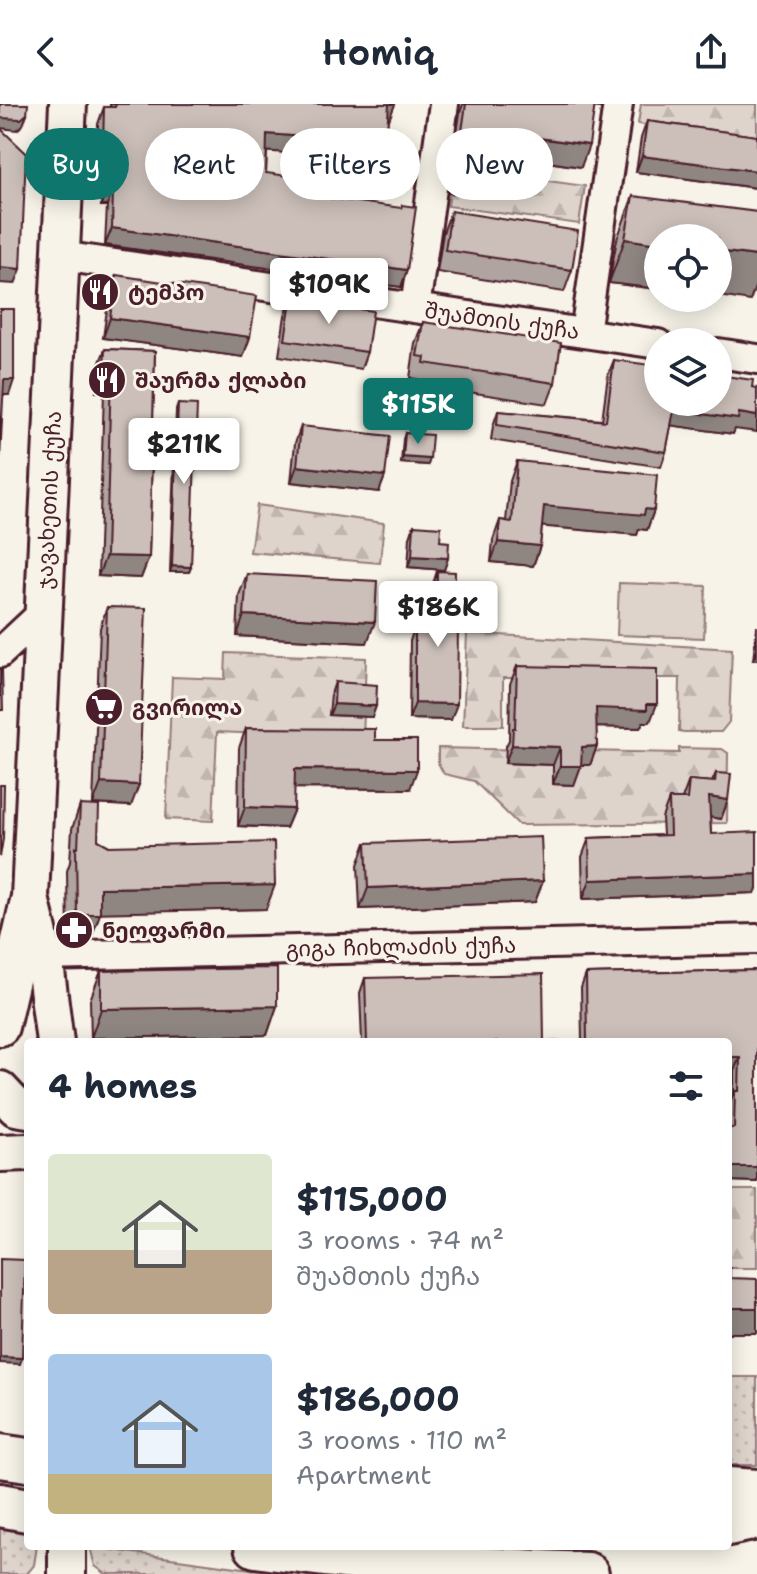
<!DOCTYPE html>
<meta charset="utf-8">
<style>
:root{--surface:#fff;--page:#f6f6f7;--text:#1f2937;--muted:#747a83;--accent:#0f766e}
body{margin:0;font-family:"Shantell Sans","Noto Sans Georgian",sans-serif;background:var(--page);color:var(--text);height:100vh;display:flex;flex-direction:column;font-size:30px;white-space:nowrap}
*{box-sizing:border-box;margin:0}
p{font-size:26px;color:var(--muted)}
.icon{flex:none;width:44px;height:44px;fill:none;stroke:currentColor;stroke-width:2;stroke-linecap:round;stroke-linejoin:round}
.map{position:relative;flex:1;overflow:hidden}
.drawer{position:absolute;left:24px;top:934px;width:708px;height:512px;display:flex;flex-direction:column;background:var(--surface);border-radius:8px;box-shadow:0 4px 20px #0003}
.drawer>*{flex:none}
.banner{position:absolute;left:24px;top:24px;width:710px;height:72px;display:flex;gap:16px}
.fabs{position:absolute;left:644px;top:120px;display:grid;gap:16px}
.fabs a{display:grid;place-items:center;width:88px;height:88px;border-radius:50%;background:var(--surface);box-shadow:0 4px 20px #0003;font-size:40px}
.price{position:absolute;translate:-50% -68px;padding:0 18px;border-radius:8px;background:#fff;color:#222;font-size:26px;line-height:52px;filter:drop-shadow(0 2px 4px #0008)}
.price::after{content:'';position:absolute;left:50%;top:48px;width:24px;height:18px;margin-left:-12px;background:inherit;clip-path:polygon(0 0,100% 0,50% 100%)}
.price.selected{background:var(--accent);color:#fff}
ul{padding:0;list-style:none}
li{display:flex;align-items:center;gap:24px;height:200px;padding:0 24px}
li span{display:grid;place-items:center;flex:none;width:224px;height:160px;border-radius:8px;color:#555}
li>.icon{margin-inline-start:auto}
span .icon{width:96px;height:96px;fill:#fffc;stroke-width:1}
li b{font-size:34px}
h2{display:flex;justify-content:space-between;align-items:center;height:96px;padding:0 24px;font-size:34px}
.tag{padding:0 28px;border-radius:36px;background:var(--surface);box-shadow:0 4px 20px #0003;font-size:28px;line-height:72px}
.tag.selected{background:var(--accent);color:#fff}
header{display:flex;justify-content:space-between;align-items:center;height:104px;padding:0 24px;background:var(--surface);font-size:36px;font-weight:600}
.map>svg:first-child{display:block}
.green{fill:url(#green-dots);stroke:#947a7c;stroke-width:2}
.forest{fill:url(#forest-firs);stroke:#947a7c;stroke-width:2}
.pitch{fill:#ded4cc;stroke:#947a7c;stroke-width:2}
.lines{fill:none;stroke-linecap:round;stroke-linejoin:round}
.minor-casing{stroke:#4a1f2b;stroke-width:34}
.major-casing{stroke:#4a1f2b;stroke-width:42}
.highway-casing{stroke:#4a1f2b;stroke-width:48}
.minor{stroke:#f7f3e8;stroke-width:28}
.major{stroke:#f7f3e8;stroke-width:36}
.highway{stroke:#f7f3e8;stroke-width:42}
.wall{fill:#afa49f;stroke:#4a1f2b;stroke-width:2}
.shaded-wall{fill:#8f8682;stroke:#4a1f2b;stroke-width:2}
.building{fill:#ccbfb9;stroke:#4a1f2b;stroke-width:2}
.labels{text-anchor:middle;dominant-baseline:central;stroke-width:6;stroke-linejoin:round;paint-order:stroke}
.poi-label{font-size:22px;font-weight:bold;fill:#4a1f2b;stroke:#f7f3e8;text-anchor:start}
.street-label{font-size:22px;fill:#4a1f2b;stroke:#f7f3e8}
</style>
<header><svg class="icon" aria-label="back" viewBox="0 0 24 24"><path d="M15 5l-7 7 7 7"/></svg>Homiq<svg class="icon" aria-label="share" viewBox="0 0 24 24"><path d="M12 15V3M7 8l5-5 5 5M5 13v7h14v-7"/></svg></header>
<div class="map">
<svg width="757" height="1470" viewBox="0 0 757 1470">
<defs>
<pattern id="green-dots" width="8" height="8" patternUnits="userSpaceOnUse" patternTransform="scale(2)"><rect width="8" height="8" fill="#ded4cc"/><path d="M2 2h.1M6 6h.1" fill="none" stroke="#c0b6af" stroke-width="1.8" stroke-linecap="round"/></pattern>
<pattern id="forest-firs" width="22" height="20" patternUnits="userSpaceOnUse" patternTransform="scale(2)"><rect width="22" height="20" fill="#ded4cc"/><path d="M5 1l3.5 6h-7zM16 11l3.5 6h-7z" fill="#c0b6af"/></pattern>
</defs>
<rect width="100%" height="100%" fill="#f7f3e8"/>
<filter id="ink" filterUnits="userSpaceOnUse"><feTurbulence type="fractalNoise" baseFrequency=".0125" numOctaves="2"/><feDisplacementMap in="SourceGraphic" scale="16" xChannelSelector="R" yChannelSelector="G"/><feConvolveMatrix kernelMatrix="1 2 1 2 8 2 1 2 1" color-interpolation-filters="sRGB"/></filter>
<g filter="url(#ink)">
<g class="green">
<rect x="728" y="1273" width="29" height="88"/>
<polygon points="0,1424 28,1429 28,1442 37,1442 34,1461 27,1470 0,1470"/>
<polygon points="90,1443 251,1465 315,1470 106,1470 95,1462"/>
</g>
<g class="forest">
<polygon points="641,0 757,0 757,37 638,20"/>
<polygon points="453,64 585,82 579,120 448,102"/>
<polygon points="257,401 384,419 380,459 250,448"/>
<polygon points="467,529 732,545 729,618 721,628 679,628 680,574 503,574 503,622 463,622"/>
<polygon points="226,549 366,554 363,634 217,628 213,717 166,715 172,573 225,575"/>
<polygon points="438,644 679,649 679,644 722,645 728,649 727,719 519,721 474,677 444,670 438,659"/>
<rect x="728" y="1086" width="29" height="78"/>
</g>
<polygon class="pitch" points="619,479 706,482 704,534 617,531"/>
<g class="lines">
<g class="minor-casing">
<g id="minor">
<polyline points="61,152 658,240"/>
<polyline points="415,204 444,0"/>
<polyline points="585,229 618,0"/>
<polyline points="718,249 757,255"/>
<polyline points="0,549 44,508"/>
<polyline points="44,852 757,835"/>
</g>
</g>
<g class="major-casing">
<g id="major">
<polyline points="31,798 44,852 55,938"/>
<polyline points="0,923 30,793 68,0"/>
<polyline points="0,986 16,1003 28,1005"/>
<polyline points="0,1049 28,1048"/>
<polyline points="728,1382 757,1384"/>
<polyline points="67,1442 67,1470"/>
</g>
</g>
<g class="highway-casing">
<g id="highway">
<polyline points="0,1352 28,1356"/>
<polyline points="0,1401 28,1406"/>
<polyline points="728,1420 757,1414"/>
<path d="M 256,1442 C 366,1458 476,1466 587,1470"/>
</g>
</g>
<use href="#minor" class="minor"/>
<use href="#major" class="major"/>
<use href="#highway" class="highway"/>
</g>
<g class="wall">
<polygon points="110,0 395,0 388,16 380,56 267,47 266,69 328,94 407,166 401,183 105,141 107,102 101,102 103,57 97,57 98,20 104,3 110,3"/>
<polygon points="463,0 602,0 600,4 594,3 581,63 473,47 462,91 448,89 460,9"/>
<polygon points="647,17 757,32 757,84 636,68 641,34"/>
<polygon points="633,92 750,197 658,134 658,185 609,179 617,135"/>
<polygon points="451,107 572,166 564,188 437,168 443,129"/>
<polygon points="116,171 250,233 243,253 103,234 109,191"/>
<polygon points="291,195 367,248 361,265 279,252 285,211"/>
<polygon points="423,218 555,279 547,300 416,280 417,275 410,274 415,239"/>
<polygon points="105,245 155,247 149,453 141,474 98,472 104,288 96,288 97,266"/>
<polygon points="614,256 735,325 733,330 671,321 666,348 661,363 491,336 493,322 498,307 602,316 608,271"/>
<polygon points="178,300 191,463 189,468 170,468 176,306"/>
<polygon points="301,322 385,372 379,388 291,378 295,339"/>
<polygon points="405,329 428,361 401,359 403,335"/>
<polygon points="517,357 654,406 647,426 639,425 637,431 542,422 540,442 533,462 491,458 493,436 500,416 506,417 510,377"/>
<polygon points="414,421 440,437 448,454 444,466 408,463 410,433"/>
<polygon points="437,467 451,616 409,615 410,537 415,522 431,522 432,483"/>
<polygon points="247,470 367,539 237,532 239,491"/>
<polygon points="107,503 131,702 93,700 100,524"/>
<polygon points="757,522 757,556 753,556"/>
<polygon points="517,562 650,618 643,618 640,624 596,623 597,642 590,661 581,661 574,681 553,680 553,661 505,659 506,642 509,636 510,580"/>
<polygon points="335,578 376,602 372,613 329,611 331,590"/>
<polygon points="246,624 375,636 410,685 294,684 294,705 286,724 238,722 239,644"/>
<polygon points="716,669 728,696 721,715 710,713 711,730 757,770 757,785 755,789 583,795 582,753 589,734 663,731 662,714 669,695 682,695 689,676 712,678"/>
<polygon points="80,701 98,736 109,742 266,805 100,808 91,834 68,834 67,767 70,758 72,725"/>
<polygon points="366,739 543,777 535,798 360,805 358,761"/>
<polygon points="757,866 757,1078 728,1077 728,1024 729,1001 734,988 734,967 728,967 728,938 362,938 360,889 365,874 544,938 582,937 581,884 586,870"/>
<polygon points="101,867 277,902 267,931 91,934 90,896"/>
</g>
<g class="shaded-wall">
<polygon points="389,0 395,0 389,16 383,16"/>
<polygon points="591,0 602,0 600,4 590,2"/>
<polygon points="27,10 23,21 17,26 0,24 0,14"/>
<polygon points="475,25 589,41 581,63 467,46"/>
<polygon points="267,30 386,39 380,56 261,47"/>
<polygon points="103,40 109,40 103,57 97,57"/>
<polygon points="642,52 757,67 757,84 636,68"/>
<polygon points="456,68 470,69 462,91 448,89"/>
<polygon points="107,85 113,85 107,102 101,102"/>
<polygon points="112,124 407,166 401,183 105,141"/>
<polygon points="625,135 658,140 658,185 609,179"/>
<polygon points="718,147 757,152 757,178 750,197 718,192"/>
<polygon points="0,163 21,165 15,180 0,179"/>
<polygon points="110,214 250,233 243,253 103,234"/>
<polygon points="104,267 111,267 104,288 96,288"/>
<polygon points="4,276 14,276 9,291 0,291"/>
<polygon points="674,306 739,309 757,312 757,328 735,325 733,330 668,321"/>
<polygon points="403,353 430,355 428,361 401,359"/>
<polygon points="297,362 385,372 379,388 291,378"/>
<polygon points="544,402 645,405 654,406 647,426 639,425 637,431 537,422"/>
<polygon points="498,438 540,442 533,462 491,458"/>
<polygon points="106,452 149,453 141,474 98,472"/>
<polygon points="412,452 448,454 444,466 408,463"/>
<polygon points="172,462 191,463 189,468 170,468"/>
<polygon points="244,511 375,518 367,539 237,532"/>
<polygon points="757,545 757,556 753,556"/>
<polygon points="415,599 457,600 451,616 409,615"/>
<polygon points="334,600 376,602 372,613 329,611"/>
<polygon points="647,600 657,600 650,618 643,618 640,624 589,623 596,604"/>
<polygon points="512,641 560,643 553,661 505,659"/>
<polygon points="597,642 590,661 575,661 582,643"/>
<polygon points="560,662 581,662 574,681 553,680"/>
<polygon points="295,665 417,666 410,685 288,684"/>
<polygon points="101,679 139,681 131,702 93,700"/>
<polygon points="709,693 728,696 721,715 702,712"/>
<polygon points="245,703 294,705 286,724 238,722"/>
<polygon points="757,770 757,785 755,789 583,795 590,776"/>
<polygon points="543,777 535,798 360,805 368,784"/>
<polygon points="275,781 266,805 91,809 100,784"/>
<polygon points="77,810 100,810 91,834 68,834"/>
<polygon points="277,902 267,931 91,934 101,905"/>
<polygon points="728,953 740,953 734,967 728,967"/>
<polygon points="728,1063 757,1063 757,1078 728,1077"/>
<rect x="728" y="1204" width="29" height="25"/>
<polygon points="0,1253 22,1254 20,1260 0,1259"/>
</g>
<g class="building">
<polygon points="0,0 28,0 27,10 21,15 0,14"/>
<polygon points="116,0 389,0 386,39 267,30 266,69 330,78 328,94 401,104 402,101 416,103 407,166 112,124 113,85 107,85 109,40 103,40 104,3 115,3"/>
<polygon points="466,0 595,0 589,41 475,25 470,69 456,68"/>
<polygon points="647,17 757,32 757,67 642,52"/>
<polygon points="0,24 26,49 21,165 0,163"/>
<polygon points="633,92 757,108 757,152 718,147 718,134 658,134 658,140 625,135"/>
<polygon points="451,107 578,127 572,166 445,146"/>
<polygon points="116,171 257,192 250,233 110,214"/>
<polygon points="291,195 373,207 367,248 285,236"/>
<polygon points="0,205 14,205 14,276 4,276 0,356"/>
<polygon points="423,218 561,239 555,279 424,259 425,253 417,252"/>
<polygon points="105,245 155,247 149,453 106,452 111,267 104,267"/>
<polygon points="614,256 658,262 658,298 718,298 718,271 753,276 752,283 757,284 757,312 739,309 738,315 674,306 666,348 497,321 498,307 606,317"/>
<polygon points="178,300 197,301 191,463 172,462"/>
<polygon points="301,322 390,332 385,372 297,362"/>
<polygon points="405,329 432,331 430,355 403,353"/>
<polygon points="517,357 657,371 654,406 645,405 644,411 544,402 540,442 498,438 500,416 512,418"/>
<polygon points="414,421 441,423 440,437 449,438 448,454 412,452"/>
<polygon points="437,467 455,468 454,522 458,522 457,600 415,599 415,522 436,522"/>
<polygon points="247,470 377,477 375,518 244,511"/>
<polygon points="107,503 146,504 139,681 101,679"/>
<polygon points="517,562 657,565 657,600 647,600 647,606 596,604 597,642 582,643 581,662 560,662 560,643 512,641 513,624 515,624"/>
<polygon points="0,566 2,566 3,606 0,606 0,608"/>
<polygon points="335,578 377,581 376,602 334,600"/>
<polygon points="246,624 375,625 375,636 417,636 417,666 295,665 294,705 245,703"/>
<polygon points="716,669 731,670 728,696 709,693 711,730 757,728 757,770 590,776 589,734 670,731 669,695 687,695 689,676 715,678"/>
<polygon points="0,681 4,681 3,735 0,753"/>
<polygon points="80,701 99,702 98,736 109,742 274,738 275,781 100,784 100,810 77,810 76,743 78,743"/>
<polygon points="541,733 543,777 368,784 366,739"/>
<polygon points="277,864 277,902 101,905 101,867"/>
<polygon points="757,866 757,1063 728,1063 728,1024 734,1024 735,987 739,987 740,953 728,953 728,938 367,938 365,874 543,870 544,938 587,937 586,870"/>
<polygon points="0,1155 25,1156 22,1254 0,1253"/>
<polygon points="728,1164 730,1164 730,1174 757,1175 757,1204 728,1204"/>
</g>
</g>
<defs>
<g id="restaurant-disc" transform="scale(2)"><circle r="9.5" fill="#4a1f2b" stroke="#f7f3e8"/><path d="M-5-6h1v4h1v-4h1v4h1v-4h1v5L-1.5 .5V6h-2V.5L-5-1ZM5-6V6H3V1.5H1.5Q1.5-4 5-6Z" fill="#fff"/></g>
<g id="supermarket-disc" transform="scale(2)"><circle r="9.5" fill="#4a1f2b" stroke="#f7f3e8"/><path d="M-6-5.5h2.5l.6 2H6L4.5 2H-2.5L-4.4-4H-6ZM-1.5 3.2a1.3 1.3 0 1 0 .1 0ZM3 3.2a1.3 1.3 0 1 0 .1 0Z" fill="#fff"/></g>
<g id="pharmacy-disc" transform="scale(2)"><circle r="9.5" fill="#4a1f2b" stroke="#f7f3e8"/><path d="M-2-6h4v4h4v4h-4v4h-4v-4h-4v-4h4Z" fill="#fff"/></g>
</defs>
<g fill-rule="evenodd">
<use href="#restaurant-disc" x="100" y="188"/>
<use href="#restaurant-disc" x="107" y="276"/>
<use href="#supermarket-disc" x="104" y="603"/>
<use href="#pharmacy-disc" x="74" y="826"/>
</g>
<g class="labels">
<g class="poi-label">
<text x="128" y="188">ტემპო</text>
<text x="135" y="276">შაურმა ქლაბი</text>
<text x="132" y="603">გვირილა</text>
<text x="102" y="826">ნეოფარმი</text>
</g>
<g class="street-label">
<text transform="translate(502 217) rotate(8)">შუამთის ქუჩა</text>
<text transform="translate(49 396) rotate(-87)">ჯავახეთის ქუჩა</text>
<text transform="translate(401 843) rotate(-1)">გიგა ჩიხლაძის ქუჩა</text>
</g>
</g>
</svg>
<div class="fabs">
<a><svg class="icon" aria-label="locate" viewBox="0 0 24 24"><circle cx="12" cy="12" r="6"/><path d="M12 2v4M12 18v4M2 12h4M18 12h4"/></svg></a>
<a><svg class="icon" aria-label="layers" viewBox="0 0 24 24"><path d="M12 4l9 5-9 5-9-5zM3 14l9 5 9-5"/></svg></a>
</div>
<b class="price" style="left:329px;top:222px">$109K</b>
<b class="price selected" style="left:418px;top:342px">$115K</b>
<b class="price" style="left:184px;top:382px">$211K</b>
<b class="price" style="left:438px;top:545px">$186K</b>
<div class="banner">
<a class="tag selected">Buy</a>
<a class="tag">Rent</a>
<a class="tag">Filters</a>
<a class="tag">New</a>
</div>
<section class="drawer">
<h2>4 homes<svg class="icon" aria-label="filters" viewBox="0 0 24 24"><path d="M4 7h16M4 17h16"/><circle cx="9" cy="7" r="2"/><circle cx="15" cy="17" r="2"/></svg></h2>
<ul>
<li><span style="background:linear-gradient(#dfe7d0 60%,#b9a48a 0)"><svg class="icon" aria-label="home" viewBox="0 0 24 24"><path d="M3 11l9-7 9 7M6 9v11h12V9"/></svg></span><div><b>$115,000</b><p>3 rooms · 74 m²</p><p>შუამთის ქუჩა</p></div></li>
<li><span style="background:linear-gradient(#a9c7e8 75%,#c2b280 0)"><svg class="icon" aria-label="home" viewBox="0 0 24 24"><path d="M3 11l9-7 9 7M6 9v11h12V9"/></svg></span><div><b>$186,000</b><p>3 rooms · 110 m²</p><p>Apartment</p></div></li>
</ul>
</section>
</div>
